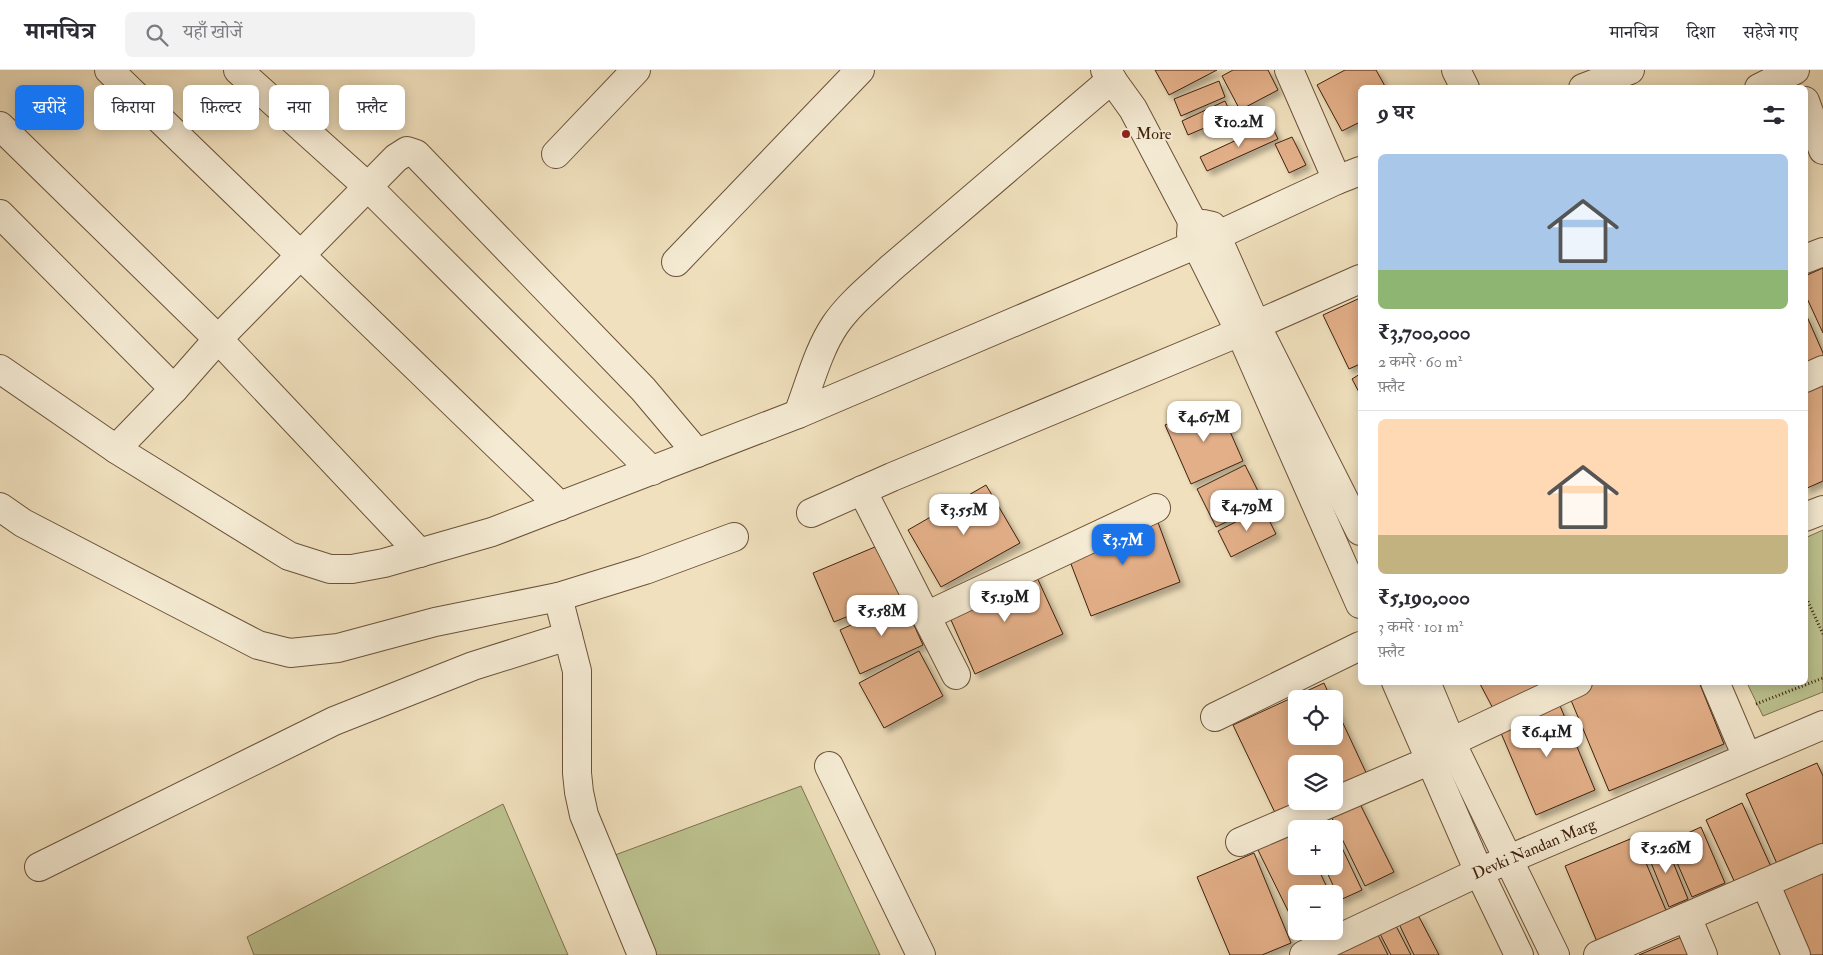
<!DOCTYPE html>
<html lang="hi">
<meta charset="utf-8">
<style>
:root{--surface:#fff;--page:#f2f2f3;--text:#2b2b33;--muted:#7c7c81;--line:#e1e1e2;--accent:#1a73e8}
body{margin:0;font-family:"IM FELL Double Pica","Noto Serif Devanagari",serif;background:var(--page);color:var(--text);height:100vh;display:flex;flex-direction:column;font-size:19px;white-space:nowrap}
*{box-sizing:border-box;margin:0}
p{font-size:16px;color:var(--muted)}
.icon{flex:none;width:28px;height:28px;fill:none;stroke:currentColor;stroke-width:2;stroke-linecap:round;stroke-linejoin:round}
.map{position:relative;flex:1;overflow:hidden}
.drawer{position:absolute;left:1358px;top:15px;width:450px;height:600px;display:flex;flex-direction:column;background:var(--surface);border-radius:8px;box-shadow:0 2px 12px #0003}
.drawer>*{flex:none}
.guide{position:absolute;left:15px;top:15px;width:475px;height:45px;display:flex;gap:10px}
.tools{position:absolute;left:1288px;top:620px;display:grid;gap:10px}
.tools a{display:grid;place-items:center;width:55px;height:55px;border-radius:8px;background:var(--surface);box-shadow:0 2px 12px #0003;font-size:25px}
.price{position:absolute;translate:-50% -42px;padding:0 11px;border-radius:10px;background:#fff;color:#222;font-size:16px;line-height:32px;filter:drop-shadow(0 1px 2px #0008)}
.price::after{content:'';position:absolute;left:50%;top:30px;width:15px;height:11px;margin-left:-8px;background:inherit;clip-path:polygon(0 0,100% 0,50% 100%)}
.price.current{background:var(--accent);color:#fff}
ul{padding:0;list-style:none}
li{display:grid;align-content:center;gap:10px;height:265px;padding:0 20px}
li+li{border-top:1px solid var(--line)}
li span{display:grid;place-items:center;height:155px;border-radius:8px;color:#555}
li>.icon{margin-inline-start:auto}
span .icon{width:90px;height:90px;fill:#fffc;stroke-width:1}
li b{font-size:21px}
h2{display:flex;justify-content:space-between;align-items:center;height:60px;padding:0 20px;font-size:21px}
.pill{padding:0 18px;border-radius:8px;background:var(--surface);box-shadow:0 2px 12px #0003;font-size:18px;line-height:45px}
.pill.current{background:var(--accent);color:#fff}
header{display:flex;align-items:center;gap:30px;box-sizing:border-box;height:70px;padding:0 25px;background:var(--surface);border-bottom:1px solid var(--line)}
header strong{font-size:24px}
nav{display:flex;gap:28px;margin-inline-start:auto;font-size:18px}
.search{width:350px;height:45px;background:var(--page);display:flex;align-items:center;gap:12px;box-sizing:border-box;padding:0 18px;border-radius:8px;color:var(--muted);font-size:19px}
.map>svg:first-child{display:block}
.green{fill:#bcc28f;stroke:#7e724e}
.building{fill:#e3af88;stroke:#3f220d;filter:url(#shadow)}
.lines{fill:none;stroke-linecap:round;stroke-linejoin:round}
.minor-casing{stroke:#6b5239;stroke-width:30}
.path{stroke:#3f220d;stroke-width:3;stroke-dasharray:1 2.5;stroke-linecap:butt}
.minor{stroke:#f5ebd4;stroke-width:28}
.poi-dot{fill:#8f2418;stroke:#f5ebd4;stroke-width:2}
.labels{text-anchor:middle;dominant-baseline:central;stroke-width:4;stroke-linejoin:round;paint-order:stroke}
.poi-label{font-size:16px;fill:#3f220d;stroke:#f5ebd4;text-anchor:start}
.street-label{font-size:16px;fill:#3f220d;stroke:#f5ebd4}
</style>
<header>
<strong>मानचित्र</strong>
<div class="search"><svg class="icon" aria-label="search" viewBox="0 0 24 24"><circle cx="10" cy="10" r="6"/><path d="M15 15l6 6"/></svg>यहाँ खोजें</div>
<nav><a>मानचित्र</a><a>दिशा</a><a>सहेजे गए</a></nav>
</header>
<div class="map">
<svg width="1823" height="885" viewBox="0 0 1823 885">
<defs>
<filter id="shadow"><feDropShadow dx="4.5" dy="4.5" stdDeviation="2.5" flood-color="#0004"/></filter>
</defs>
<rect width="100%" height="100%" fill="#f0e0bd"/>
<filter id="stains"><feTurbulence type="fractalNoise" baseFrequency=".004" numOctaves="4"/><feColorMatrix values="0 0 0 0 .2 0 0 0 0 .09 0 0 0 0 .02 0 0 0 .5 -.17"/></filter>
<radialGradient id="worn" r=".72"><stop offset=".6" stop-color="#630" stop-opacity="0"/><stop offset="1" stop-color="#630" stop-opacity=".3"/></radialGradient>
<g class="green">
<polygon points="1823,460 1823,622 1763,646 1747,613 1805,612 1805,468"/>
<polygon points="801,716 880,885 652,885 615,785"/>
<polygon points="503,734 568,885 254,885 247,867"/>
</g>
<g class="building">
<polygon points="1155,0 1217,0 1169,25"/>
<polygon points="1233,0 1268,0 1278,20 1240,40 1222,6"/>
<polygon points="1345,0 1376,0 1386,18 1360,18 1360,52 1342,61 1317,15"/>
<polygon points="1219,11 1225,27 1181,46 1174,29"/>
<polygon points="1225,31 1232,46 1188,65 1182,51"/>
<polygon points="1271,54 1278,69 1207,101 1200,87"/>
<polygon points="1292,67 1306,95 1289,103 1275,74"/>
<polygon points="1823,198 1823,263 1805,224 1805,206"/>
<polygon points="1360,228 1360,294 1349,299 1323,245"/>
<polygon points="1805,242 1823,283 1823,293 1805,295"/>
<polygon points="1360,304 1360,324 1352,309"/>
<polygon points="1823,308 1823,411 1805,419 1805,315"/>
<polygon points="1217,332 1243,391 1191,414 1165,355"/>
<polygon points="1245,395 1264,433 1216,457 1197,419"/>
<polygon points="986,415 1020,473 941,517 908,460"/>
<polygon points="1263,438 1276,464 1231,487 1218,461"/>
<polygon points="1156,447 1180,512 1091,546 1066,481"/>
<polygon points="882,474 902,524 834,552 813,503"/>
<polygon points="1034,501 1063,564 975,604 947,541"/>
<polygon points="903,531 923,575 860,604 840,560"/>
<polygon points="919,581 943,626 884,658 859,613"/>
<polygon points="1479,612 1560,612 1497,646"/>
<polygon points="1593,612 1699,612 1724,674 1609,721 1568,623"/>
<polygon points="1324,613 1331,629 1296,629 1296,666 1334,666 1334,634 1369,709 1334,725 1334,694 1296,694 1296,731 1321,731 1279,751 1233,655"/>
<polygon points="1558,631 1595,720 1536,745 1498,656"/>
<polygon points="1817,693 1823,706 1823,776 1778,796 1746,724"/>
<polygon points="1356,726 1394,802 1365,816 1328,740"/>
<polygon points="1742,733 1772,799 1736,815 1706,750"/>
<polygon points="1329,752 1333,759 1313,759"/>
<polygon points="1701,757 1725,813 1692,827 1668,772"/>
<polygon points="1296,759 1296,796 1317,796 1330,824 1296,824 1296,852 1294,853 1257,778"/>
<polygon points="1334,761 1362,820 1340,830 1324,796 1334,796"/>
<polygon points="1635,767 1668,845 1598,874 1565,796"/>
<polygon points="1664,770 1688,829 1669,837 1645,778"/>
<polygon points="1254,783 1291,873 1262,885 1230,885 1197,807"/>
<polygon points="1823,800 1823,885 1802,885 1775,820"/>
<polygon points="1418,845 1439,885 1414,885 1399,854"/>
<polygon points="1395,854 1411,885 1391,885 1379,862"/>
<polygon points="1377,863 1388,885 1331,885"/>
<polygon points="1686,865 1694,885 1639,885"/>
</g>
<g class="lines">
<g class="minor-casing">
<g id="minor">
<polyline points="109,0 560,436"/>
<polyline points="238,0 368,117 652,401"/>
<polyline points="1105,0 1133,39 1192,151"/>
<polyline points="1289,0 1337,110"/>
<polyline points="1456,0 1465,18"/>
<polyline points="1583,18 1630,0"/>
<polyline points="1759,18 1795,0"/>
<polyline points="1805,31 1823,80"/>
<polyline points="0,56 218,269 420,483"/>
<polyline points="556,84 636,0"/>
<polyline points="0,144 174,319"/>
<polyline points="1192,151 1191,164 1240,262 1360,534"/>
<polyline points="1203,154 1212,156 1256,255 1360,461"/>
<polyline points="1805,189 1823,182"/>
<polyline points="676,192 860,0"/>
<polyline points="0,299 116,379 289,486 330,499 352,499 384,493 492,462 798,344 1216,166 1337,110 1360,101"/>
<polyline points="1805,308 1823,300"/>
<path d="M 798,344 C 809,316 818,280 835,255 C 850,233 872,216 891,198 L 1112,9"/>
<polyline points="116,379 174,319 218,269 396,88 407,81 416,84 643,319 697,383"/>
<polyline points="862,420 956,605"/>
<polyline points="0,437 23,453 258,575 290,583 338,578 435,552 558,527 645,500 734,467"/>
<polyline points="811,443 892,407 1240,262 1360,209"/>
<polyline points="1805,447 1823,440"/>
<polyline points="558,527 577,601 577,703 579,722 584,745 642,885"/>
<polyline points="926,546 1156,438"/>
<polyline points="1396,612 1479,802 1519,885"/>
<polyline points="1426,612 1451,672 1555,885"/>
<polyline points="1715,612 1747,687"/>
<polyline points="1215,647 1360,576"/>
<polyline points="1451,672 1578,612"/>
<polyline points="829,696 921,885"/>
<polyline points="1240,772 1431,690"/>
<polyline points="39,797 334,651 473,596 568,566"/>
<polyline points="1765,813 1796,885"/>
<polyline points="1687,847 1703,885"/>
<polyline points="1304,885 1479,802 1823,655"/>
<polyline points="1598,885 1823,788"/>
</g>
</g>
<g class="path">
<polyline points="1805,525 1823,564"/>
<polyline points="1756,634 1823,608"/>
</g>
<use href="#minor" class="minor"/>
</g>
<circle class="poi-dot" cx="1126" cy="64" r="5"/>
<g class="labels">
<g class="poi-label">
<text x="1136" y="64">More</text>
</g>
<g class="street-label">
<text transform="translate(1534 779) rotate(-23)">Devki Nandan Marg</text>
</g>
</g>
<rect width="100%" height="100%" filter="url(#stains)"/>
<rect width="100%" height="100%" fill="url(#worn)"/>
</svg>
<div class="tools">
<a><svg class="icon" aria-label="locate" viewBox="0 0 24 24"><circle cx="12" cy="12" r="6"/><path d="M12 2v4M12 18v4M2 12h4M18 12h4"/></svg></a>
<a><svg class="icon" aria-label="layers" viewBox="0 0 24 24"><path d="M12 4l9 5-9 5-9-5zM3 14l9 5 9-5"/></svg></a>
<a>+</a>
<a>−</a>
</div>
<b class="price" style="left:1239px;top:78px">₹10.2M</b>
<b class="price" style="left:1204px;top:373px">₹4.67M</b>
<b class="price" style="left:1247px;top:462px">₹4.79M</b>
<b class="price" style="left:964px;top:466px">₹3.55M</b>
<b class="price current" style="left:1123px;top:496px">₹3.7M</b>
<b class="price" style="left:1005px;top:553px">₹5.19M</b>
<b class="price" style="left:882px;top:567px">₹5.58M</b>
<b class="price" style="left:1547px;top:688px">₹6.41M</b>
<b class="price" style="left:1666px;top:804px">₹5.26M</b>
<div class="guide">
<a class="pill current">खरीदें</a>
<a class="pill">किराया</a>
<a class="pill">फ़िल्टर</a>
<a class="pill">नया</a>
<a class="pill">फ़्लैट</a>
</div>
<section class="drawer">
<h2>9 घर<svg class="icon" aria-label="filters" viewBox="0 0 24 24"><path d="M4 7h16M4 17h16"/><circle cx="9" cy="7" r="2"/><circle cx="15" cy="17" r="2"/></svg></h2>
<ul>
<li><span style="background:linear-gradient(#a9c7e8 75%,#8fb573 0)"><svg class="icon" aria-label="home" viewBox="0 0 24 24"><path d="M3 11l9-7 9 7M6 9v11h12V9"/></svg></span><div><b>₹3,700,000</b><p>2 कमरे · 60 m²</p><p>फ़्लैट</p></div></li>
<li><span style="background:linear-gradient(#ffd9b3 75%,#c2b280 0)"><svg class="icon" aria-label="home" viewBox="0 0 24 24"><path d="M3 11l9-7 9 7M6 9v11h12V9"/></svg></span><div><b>₹5,190,000</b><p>3 कमरे · 101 m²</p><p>फ़्लैट</p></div></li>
</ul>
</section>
</div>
